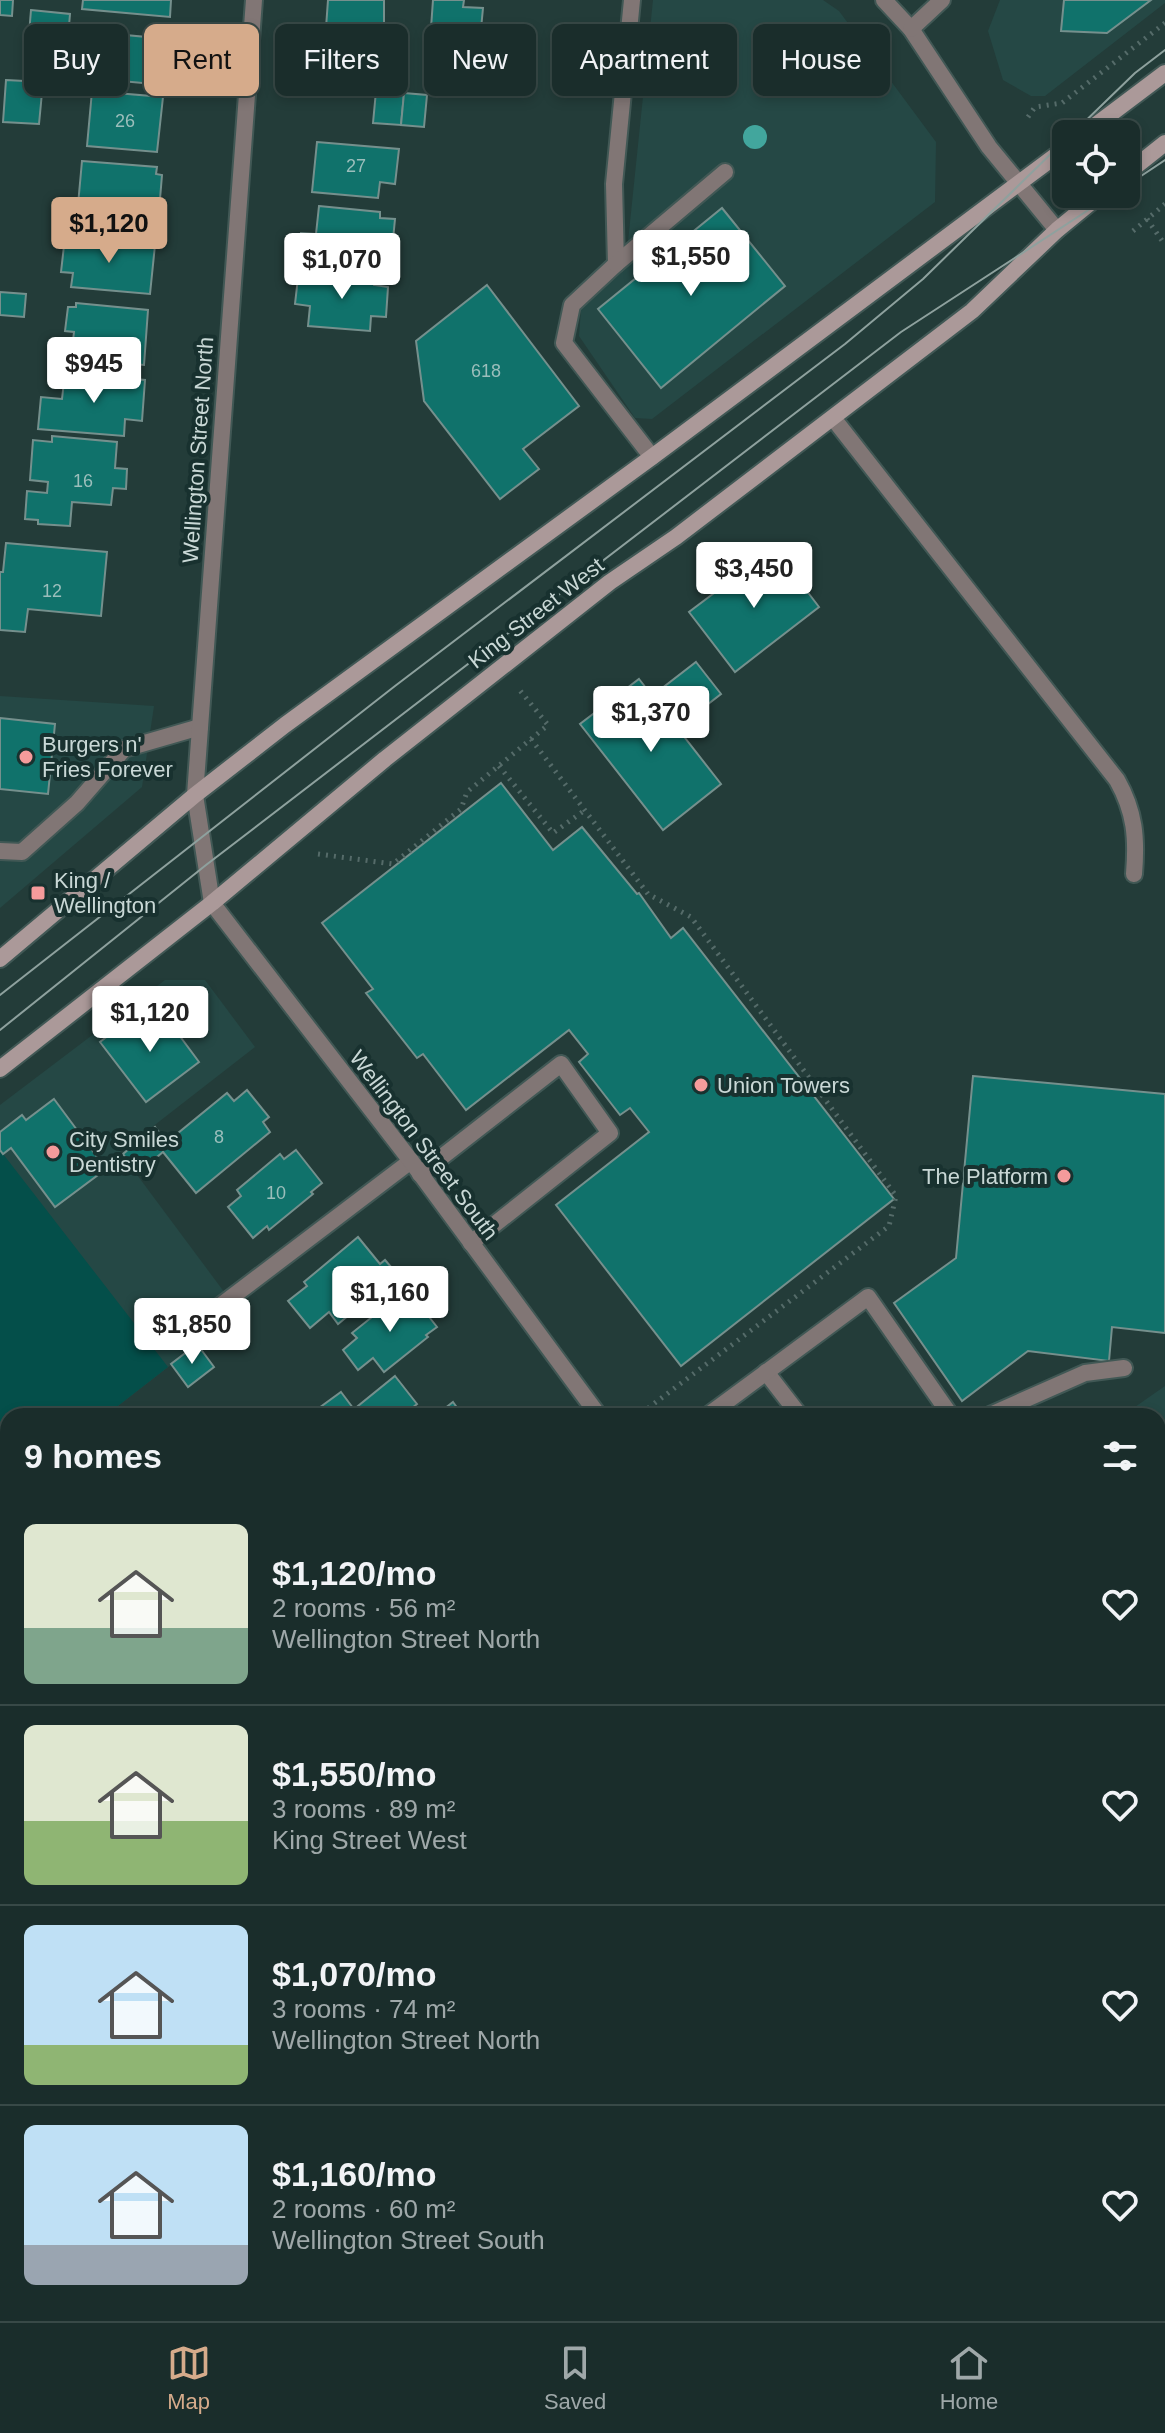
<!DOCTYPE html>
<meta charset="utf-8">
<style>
:root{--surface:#1a2d2b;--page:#273937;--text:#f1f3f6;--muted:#9fa8a9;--line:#384947;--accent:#d6ab8b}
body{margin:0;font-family:Helvetica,sans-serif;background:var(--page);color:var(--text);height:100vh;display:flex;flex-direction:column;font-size:30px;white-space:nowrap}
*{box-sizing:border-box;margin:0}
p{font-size:26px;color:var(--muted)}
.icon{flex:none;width:44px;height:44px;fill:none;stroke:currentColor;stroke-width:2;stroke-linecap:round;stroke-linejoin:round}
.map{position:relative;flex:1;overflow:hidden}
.panel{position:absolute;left:0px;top:1408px;width:1166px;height:914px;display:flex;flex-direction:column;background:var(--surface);border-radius:24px 24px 0 0;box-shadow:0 4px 12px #0003,0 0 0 2px var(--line)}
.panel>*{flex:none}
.top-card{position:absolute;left:24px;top:24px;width:1118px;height:72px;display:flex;gap:16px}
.fabs{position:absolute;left:1052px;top:120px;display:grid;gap:16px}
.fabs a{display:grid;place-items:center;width:88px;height:88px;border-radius:12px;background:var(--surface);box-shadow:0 4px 12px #0003,0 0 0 2px var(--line);font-size:40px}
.price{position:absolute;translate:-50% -68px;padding:0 18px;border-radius:8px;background:#fff;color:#222;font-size:26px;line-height:52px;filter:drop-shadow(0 2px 4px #0008)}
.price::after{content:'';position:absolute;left:50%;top:48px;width:24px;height:18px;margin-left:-12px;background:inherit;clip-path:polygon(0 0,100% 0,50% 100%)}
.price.current{background:var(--accent);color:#111}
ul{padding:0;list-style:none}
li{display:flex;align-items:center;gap:24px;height:200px;padding:0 24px}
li+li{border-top:2px solid var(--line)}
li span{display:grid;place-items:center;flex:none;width:224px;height:160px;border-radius:12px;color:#555}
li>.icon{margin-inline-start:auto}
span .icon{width:96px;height:96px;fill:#fffc;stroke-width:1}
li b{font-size:34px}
h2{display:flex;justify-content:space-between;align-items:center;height:96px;padding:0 24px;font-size:34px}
.tag{padding:0 28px;border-radius:12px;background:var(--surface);box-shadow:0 4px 12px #0003,0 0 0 2px var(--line);font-size:28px;line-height:72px}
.tag.current{background:var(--accent);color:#111}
.dock{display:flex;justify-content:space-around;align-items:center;height:112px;border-top:2px solid var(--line);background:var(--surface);font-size:22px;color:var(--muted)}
.dock a{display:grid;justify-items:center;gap:4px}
.dock .current{color:var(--accent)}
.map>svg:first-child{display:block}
.built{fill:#254845}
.green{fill:#044f4a}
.building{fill:#10726b;stroke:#75908d;stroke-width:2}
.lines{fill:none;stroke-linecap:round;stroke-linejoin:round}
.service-casing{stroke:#415855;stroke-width:20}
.minor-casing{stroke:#415855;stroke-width:20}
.tertiary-casing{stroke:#415855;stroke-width:20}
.secondary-casing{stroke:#415855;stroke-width:20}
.path{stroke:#556b69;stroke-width:5;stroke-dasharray:2 6;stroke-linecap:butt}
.service{stroke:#817675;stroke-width:16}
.minor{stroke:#817675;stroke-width:16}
.tertiary{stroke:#817675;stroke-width:16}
.secondary{stroke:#ab9999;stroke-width:16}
.tram{stroke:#8ea19e;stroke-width:2}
.tree{fill:#42a69d}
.poi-dot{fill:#f59b9b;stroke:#18312f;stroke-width:3}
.labels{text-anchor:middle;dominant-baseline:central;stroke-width:8;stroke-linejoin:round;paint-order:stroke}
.number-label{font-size:18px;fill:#9bbebb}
.street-label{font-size:22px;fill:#c9d8d6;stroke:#18312f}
.poi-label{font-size:22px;fill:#c9d8d6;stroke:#18312f;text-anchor:start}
</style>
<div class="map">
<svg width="1165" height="2321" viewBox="0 0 1165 2321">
<rect width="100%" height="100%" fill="#233c39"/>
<g class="built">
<polygon points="653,0 823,0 839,11 936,142 935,202 652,419 635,418 579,336 582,296 626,261"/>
<polygon points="1000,0 1165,0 1165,3 1045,96 1031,96 1003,80 988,31"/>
<polygon points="0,696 154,706 142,787 0,908"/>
<polygon points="165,980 205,980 255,1047 120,1152 239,1312 105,1416 8,1416 8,1492 0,1498 0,1105"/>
<polygon points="1165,1386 1165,2321 249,2321 244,2314 1158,2314 1158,1416 1122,1416"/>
</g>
<polygon class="green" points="0,1150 168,1367 105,1416 8,1416 8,1492 0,1498"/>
<g class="building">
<polygon points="0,0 13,0 12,16 0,15"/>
<polygon points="83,0 171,0 170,17 82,9"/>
<polygon points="328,0 384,0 384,53 359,52 357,71 323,69"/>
<polygon points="433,0 464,0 463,7 483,8 481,29 485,29 483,60 474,60 471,93 437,91 439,57 429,56"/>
<polygon points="1064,0 1151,0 1107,33 1061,31"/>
<polygon points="31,10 70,14 68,38 29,34"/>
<polygon points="93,32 168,39 164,85 89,78"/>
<polygon points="378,70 406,73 401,125 373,123"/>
<polygon points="6,80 43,82 39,124 3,122"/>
<polygon points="92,91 163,97 157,152 87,146"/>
<polygon points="404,93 427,95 424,127 401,125"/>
<polygon points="317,142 399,149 395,184 380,182 378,198 312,192"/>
<polygon points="82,161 157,167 156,174 162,175 158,223 77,216"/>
<polygon points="319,206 380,212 380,218 395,219 391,260 376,259 376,263 299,256 301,233 316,234"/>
<polygon points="722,208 785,286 661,388 598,309"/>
<polygon points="65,237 155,245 150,294 71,287 73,273 61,272"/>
<polygon points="313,273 374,278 374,285 388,287 386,317 371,316 370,331 308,326 310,306 295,304 298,278 313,279"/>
<polygon points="487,285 579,406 523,449 539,469 500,499 424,401 416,341"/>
<polygon points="0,292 26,294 24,317 0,315"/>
<polygon points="76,303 148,310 144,365 71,358 74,332 65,331 68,307 76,307"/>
<polygon points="65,373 145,380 142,421 125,419 124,436 38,429 41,397 62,399"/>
<polygon points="52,436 117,442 115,468 127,469 126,489 113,488 111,505 72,502 70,526 38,524 38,520 25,519 27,491 47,493 48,482 30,480 33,440 52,442"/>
<polygon points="6,543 107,552 101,616 28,609 25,632 0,630 0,572 3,572"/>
<polygon points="774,548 819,607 735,672 689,612"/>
<polygon points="696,662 721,694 677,728 652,696"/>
<polygon points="639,679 721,784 663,830 580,724"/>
<polygon points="0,718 55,724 48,794 0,789"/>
<polygon points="501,783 553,850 582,827 637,894 639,893 671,938 683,928 894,1199 681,1366 556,1205 649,1132 630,1108 620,1115 579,1062 588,1054 569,1030 466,1110 423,1054 417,1058 366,993 373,989 322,923"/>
<polygon points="159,1008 199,1062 146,1102 100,1042 130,1019 136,1026"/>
<polygon points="973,1076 1165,1094 1165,1333 1112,1327 1109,1361 1028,1351 962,1401 894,1303 956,1258"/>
<polygon points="247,1090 269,1117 263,1122 270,1132 196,1193 163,1152 138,1173 123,1154 155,1127 167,1142 227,1093 234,1101"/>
<polygon points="54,1099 106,1169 55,1207 11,1148 3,1154 0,1150 0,1132 22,1115 26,1120"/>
<polygon points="296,1150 322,1183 311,1192 313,1194 269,1230 267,1226 253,1238 228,1207 241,1196 237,1190 280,1154 284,1159"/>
<polygon points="358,1237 380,1264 385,1260 398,1275 338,1324 329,1312 310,1328 288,1301 307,1286 304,1282"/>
<polygon points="411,1294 437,1327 426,1335 428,1337 384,1372 373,1358 358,1370 343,1350 357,1338 352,1333 397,1297 400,1302"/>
<polygon points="197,1344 214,1367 188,1387 171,1364"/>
<polygon points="395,1376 417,1404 402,1416 366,1416 358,1406"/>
<polygon points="341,1392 359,1416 308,1416"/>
<polygon points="453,1402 463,1416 435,1416"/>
<polygon points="8,1619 8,1650 0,1657 0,1625"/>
<polygon points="1158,2003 1165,2003 1165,2321 725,2321 725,2317 777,2321 778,2314 1158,2314"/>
<polygon points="8,2048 8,2132 0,2122 0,2054"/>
<polygon points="8,2185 8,2249 0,2256 0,2191"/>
<polygon points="8,2277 8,2312 0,2302 0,2283"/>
<polygon points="9,2314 40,2314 31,2321 15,2321"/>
<polygon points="74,2314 83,2314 88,2321 65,2321"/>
</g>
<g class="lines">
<g class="service-casing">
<g id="service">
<polyline points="632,0 614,184 616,264 572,305 564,343 652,457"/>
<polyline points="616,264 725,172"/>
<path d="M 833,418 L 1117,780 C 1135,812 1137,838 1134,874"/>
<polyline points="0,851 22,852 77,803 124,749 200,727"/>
<polyline points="420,1174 561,1064 610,1133 471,1243"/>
<polyline points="220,1306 411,1161"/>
<polyline points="766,1372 800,1416"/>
<polyline points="707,1416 868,1297 951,1416"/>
<polyline points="988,1416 1085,1373 1124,1368"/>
<polyline points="667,2314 667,2321"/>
</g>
</g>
<g class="minor-casing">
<g id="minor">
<polyline points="884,0 911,29 989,147 1057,230"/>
<polyline points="911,29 942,0"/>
<polyline points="212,903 411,1161 599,1416"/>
<polyline points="0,1947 8,1941"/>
</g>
</g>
<g class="tertiary-casing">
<polyline id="tertiary" points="212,903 195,795 254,0"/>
</g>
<g class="secondary-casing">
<g id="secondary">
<polyline points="1084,134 1165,73"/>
<polyline points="1126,174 1165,143"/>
<polyline points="0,959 195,795 285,725 652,457 1066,148"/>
<polyline points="0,1069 212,903 385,759 610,582 676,537 972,311 1057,230 1101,194"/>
</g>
</g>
<g class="path">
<polyline points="1028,117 1035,107 1062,103 1165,23"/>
<polyline points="1147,219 1165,245"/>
<polyline points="1133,231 1165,204"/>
<polyline points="531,739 648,894 691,917 896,1196 889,1226 639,1415"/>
<polyline points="499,766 553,833 585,810"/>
<polyline points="318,854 393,864 461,809 467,792 548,725 518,688"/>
</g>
<use href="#service" class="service"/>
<use href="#minor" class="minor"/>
<use href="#tertiary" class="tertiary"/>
<use href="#secondary" class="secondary"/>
<g class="tram">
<polyline points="1072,134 1135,73 1165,50"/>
<polyline points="1126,186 1165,160"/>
<polyline points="0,995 395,686 845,344 923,279 1066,139"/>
<polyline points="0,1030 206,865 901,332 1113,194"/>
</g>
</g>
<circle class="tree" cx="755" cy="137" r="12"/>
<g class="poi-dot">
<circle cx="26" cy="757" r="8"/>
<rect x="30" y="885" width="16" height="16" rx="4"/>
<circle cx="701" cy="1085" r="8"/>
<circle cx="53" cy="1152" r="8"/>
<circle cx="1064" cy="1176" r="8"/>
</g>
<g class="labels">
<g class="number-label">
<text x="125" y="121">26</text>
<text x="356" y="166">27</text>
<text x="486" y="371">618</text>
<text x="83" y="481">16</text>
<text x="52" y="591">12</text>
<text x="219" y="1137">8</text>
<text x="276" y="1193">10</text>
</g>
<g class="street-label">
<text transform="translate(198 450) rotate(-86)">Wellington Street North</text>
<text transform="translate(536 613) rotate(-38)">King Street West</text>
<text transform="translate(424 1145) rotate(53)">Wellington Street South</text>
</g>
<g class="poi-label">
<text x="42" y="744">Burgers n'<tspan x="42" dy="25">Fries Forever</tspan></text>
<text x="54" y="880">King /<tspan x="54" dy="25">Wellington</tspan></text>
<text x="717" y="1085">Union Towers</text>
<text x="69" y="1139">City Smiles<tspan x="69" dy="25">Dentistry</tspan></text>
<text x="1048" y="1176" text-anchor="end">The Platform</text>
</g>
</g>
</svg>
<div class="fabs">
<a><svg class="icon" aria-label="locate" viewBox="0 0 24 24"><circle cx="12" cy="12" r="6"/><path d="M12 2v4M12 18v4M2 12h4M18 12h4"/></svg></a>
</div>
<b class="price current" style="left:109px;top:265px">$1,120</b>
<b class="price" style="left:691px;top:298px">$1,550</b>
<b class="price" style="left:342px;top:301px">$1,070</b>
<b class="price" style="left:94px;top:405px">$945</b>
<b class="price" style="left:754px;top:610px">$3,450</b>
<b class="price" style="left:651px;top:754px">$1,370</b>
<b class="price" style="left:150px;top:1054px">$1,120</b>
<b class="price" style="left:390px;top:1334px">$1,160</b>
<b class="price" style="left:192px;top:1366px">$1,850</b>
<div class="top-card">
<a class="tag">Buy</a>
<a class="tag current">Rent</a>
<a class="tag">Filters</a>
<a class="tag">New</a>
<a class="tag">Apartment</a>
<a class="tag">House</a>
</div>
<section class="panel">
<h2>9 homes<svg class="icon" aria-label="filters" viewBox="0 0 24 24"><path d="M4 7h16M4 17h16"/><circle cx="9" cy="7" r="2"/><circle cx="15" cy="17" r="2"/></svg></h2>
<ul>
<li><span style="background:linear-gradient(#dfe7d0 65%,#7fa58c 0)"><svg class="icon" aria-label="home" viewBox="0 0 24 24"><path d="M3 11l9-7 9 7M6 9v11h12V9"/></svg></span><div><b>$1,120/mo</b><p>2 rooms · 56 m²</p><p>Wellington Street North</p></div><svg class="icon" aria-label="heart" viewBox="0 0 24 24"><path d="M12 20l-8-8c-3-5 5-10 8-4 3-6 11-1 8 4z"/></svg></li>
<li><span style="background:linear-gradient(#dfe7d0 60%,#8fb573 0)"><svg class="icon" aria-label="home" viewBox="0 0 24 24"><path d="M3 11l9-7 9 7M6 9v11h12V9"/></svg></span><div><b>$1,550/mo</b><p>3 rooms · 89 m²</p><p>King Street West</p></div><svg class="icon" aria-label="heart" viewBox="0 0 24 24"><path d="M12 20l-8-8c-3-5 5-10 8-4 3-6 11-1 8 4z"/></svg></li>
<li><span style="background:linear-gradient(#bfe0f5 75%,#8fb573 0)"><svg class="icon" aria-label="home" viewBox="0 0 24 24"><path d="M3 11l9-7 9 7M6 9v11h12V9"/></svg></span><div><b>$1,070/mo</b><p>3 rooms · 74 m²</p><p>Wellington Street North</p></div><svg class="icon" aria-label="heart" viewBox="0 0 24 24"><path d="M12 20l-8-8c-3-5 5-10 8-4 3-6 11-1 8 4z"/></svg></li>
<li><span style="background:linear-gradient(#bfe0f5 75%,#9aa5b1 0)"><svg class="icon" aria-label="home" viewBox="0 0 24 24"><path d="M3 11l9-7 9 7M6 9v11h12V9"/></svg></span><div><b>$1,160/mo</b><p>2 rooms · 60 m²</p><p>Wellington Street South</p></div><svg class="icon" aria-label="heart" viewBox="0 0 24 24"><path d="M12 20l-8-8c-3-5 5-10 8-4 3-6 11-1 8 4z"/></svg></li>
</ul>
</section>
</div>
<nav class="dock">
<a class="current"><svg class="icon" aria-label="map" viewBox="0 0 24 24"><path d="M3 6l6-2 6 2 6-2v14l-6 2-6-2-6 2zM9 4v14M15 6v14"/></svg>Map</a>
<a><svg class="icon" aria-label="saved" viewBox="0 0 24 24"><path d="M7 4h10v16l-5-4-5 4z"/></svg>Saved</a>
<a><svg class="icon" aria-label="home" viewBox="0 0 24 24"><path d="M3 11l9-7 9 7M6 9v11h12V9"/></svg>Home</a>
</nav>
